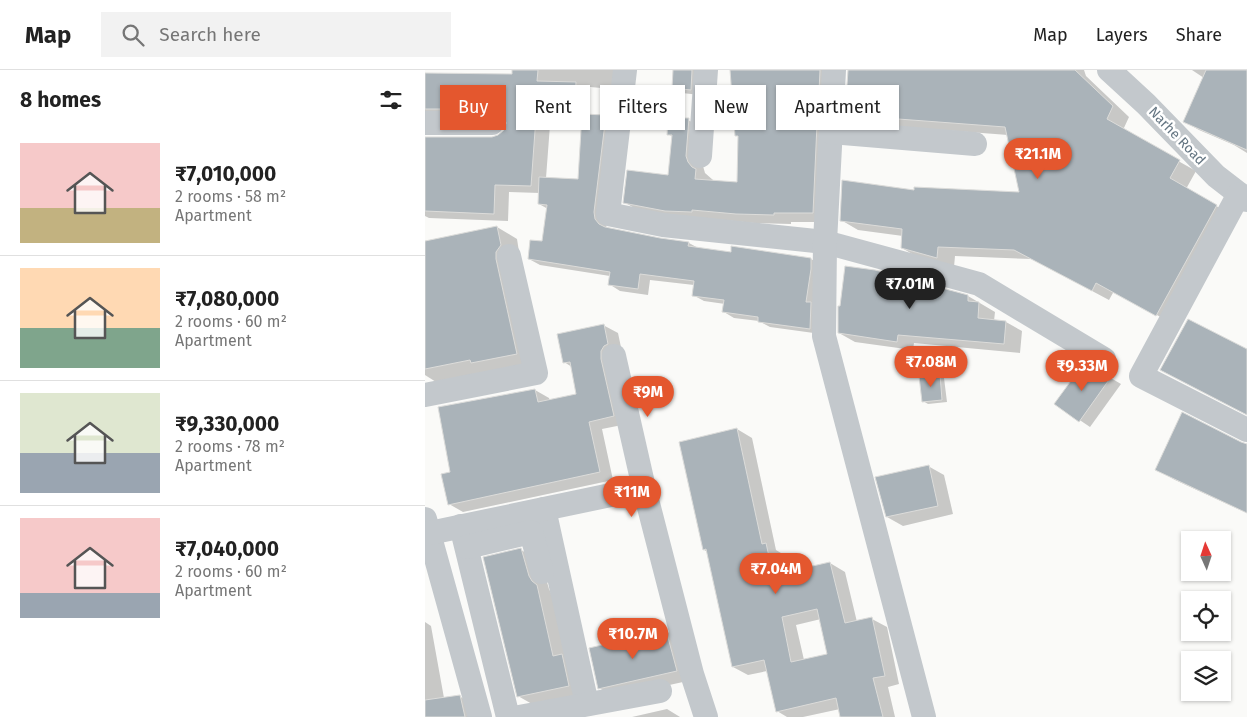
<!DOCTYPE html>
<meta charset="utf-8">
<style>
:root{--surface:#fff;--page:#f2f2f2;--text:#222;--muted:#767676;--line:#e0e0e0;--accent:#e4572e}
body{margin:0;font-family:"Fira Sans",sans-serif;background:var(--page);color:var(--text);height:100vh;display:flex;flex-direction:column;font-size:19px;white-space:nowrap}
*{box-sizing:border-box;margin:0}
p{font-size:16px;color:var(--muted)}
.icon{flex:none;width:28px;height:28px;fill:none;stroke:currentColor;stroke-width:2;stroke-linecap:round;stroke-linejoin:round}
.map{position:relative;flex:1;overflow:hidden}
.drawer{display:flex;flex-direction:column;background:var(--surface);width:425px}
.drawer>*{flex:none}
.hud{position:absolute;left:15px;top:15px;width:475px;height:45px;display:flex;gap:10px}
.needle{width:32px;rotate:357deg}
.fabs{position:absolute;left:756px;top:461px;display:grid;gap:10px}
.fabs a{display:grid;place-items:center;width:50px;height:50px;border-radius:0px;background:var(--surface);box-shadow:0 1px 4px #0004;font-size:25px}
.price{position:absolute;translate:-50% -42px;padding:0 11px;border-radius:18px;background:var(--accent);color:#fff;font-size:16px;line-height:32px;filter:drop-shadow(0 1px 2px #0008)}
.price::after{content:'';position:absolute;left:50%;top:30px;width:15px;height:11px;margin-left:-8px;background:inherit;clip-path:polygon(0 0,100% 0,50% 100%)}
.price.on{background:#222;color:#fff}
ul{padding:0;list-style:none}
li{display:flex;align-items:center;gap:15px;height:125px;padding:0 20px}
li+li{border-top:1px solid var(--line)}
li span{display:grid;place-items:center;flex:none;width:140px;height:100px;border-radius:0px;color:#555}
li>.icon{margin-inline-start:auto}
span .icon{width:60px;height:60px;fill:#fffc;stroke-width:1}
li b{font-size:21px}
h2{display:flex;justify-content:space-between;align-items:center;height:60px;padding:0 20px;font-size:21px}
.chip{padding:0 18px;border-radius:0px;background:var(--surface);box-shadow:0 1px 4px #0004;font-size:18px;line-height:45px}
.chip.on{background:var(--accent);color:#fff}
header{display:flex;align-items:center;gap:30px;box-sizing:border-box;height:70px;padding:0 25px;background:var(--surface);border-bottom:1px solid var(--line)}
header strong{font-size:24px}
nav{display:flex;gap:28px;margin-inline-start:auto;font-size:18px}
.search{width:350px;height:45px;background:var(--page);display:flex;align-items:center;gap:12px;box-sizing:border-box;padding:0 18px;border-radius:0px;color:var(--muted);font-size:19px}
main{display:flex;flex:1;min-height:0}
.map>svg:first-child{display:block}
.shadow{fill:#0003;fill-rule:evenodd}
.building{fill:#aab3b9;stroke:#dcdcda;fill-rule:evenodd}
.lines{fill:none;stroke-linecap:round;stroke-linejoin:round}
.minor{stroke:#c3c8cc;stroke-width:24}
.labels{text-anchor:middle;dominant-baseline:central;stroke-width:5;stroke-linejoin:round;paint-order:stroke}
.street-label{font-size:14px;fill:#657683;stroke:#fff}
</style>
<header>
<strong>Map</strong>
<div class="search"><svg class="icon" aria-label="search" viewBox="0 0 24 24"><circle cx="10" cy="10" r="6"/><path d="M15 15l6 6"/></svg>Search here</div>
<nav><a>Map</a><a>Layers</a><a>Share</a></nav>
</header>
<main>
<section class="drawer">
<h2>8 homes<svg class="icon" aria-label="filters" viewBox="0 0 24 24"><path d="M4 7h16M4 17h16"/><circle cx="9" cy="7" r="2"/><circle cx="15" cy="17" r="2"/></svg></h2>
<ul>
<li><span style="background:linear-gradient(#f6c9c9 65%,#c2b280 0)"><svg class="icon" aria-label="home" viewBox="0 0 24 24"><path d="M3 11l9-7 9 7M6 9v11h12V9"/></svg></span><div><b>₹7,010,000</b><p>2 rooms · 58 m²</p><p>Apartment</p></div></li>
<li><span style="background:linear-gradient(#ffd9b3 60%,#7fa58c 0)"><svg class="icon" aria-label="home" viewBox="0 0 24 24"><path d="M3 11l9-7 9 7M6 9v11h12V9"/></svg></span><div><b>₹7,080,000</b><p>2 rooms · 60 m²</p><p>Apartment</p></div></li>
<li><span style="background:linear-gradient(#dfe7d0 60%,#9aa5b1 0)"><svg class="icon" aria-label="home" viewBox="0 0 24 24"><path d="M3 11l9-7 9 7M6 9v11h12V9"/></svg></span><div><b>₹9,330,000</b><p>2 rooms · 78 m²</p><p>Apartment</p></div></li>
<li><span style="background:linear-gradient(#f6c9c9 75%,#9aa5b1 0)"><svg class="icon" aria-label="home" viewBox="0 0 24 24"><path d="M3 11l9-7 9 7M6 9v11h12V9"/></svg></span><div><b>₹7,040,000</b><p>2 rooms · 60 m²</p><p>Apartment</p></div></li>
</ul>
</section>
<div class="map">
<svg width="822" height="647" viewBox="0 0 822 647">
<rect width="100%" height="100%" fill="#fafaf8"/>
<g class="shadow">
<path d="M 88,0 L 202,0 L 199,20 L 165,17 L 164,46 L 180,47 L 191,53 L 180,149 L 181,156 L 183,159 L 235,170 L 264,173 L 275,179 L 307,184 L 386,189 L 396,195 L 396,264 L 345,257 L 334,251 L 309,248 L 299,242 L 300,234 L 279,231 L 268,225 L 269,215 L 225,210 L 223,225 L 195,221 L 184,214 L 185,206 L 115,195 L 104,189 L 118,173 L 123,139 L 114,134 L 115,123 L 84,122 L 83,151 L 4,148 L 0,146 L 0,68 L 67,68 L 75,66 L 80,60 L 82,53 L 80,47 L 15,47 L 0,45 L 0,4 L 88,6 ZM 125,55 L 157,57 L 154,111 L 121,108 Z"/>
<polygon points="249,0 278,0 275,25 257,23 248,18"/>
<polygon points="306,0 417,0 404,152 366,152 366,154 329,153 216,142 199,132 244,106 248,67 243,64 263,50 280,59 278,96 280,103 288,110 288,112 313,113 315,67 312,65"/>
<polygon points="424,0 659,0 661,6 704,47 698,60 771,101 761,119 809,146 748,254 689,221 684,230 607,189 530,186 529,197 494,188 477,178 478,166 433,160 416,150 490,121 595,123 583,65 439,54 422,45"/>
<polygon points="767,0 822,0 822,83 809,75 774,60 760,52 779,8"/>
<polygon points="72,157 92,169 112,295 11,312 0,305 0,172"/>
<polygon points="543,226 570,242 569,251 581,252 597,261 595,283 489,273 488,280 430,272 414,263"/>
<polygon points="178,255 193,263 197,282 202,354 177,359 188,410 38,442 24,434 26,403 110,320 124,328 125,331 153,325 147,297 139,292"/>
<polygon points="672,302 679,304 696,314 665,357 631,334"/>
<polygon points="514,305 519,308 522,332 503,334 498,331"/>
<path d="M 312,359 L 327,368 L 351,480 L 356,483 L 360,504 L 405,493 L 420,502 L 432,552 L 447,549 L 462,557 L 474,614 L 463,617 L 470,647 L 417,647 L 415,639 L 378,647 L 362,647 L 352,641 L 342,601 L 323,605 L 308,597 L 283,482 L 279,480 ZM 396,549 L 403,584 L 379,590 L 371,555 Z"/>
<polygon points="816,374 822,375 822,443 750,410 731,399"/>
<polygon points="503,396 519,405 528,444 478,456 462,447"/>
<polygon points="96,480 116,491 124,519 127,525 164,627 114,638 93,626"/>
<polygon points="0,552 6,556 19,628 34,626 51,636 54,647 0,647"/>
<polygon points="241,561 257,570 267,610 190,627 174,618"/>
<polygon points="242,639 255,647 207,647"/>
</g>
<g class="building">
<polygon points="87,0 113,0 112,11 151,12 149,50 111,47 106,116 70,115 69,144 0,141 0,67 67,67 73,65 79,60 81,53 79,46 73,41 67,39 0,39 0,3 87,4"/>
<polygon points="248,0 267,0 266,20 247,18"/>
<polygon points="305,0 395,0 393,43 391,43 392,54 388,143 349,143 349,145 311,144 267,140 267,142 240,141 198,133 202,100 243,105 247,65 242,65 243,48 264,48 261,86 263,92 267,97 271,99 270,109 312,112 313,66 310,66"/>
<polygon points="423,0 650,0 688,36 682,49 755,90 745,108 792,135 731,246 671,213 667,221 589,180 513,177 512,188 476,178 477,159 415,151 417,110 489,120 489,117 594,122 580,57 420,45"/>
<polygon points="781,0 822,0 822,80 758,52"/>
<polygon points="157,44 181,45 169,142 170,149 174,154 180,157 235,168 264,172 263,176 306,182 306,176 386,188 386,199 381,232 386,232 385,259 333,252 333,247 297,242 299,230 267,226 269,211 215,204 213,219 183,215 185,202 103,189 105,170 117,171 122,135 113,134 114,107 153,109"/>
<polygon points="72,156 76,175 71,182 71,189 92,284 46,293 45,290 0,299 0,171"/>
<polygon points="420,196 450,200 543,225 543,231 554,232 553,248 581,251 579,274 473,265 472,272 413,263 413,236 415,236"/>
<polygon points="763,249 822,279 822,345 735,300"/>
<polygon points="179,254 183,274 179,276 176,281 176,289 189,346 164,352 175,402 23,435 16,404 25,402 13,337 110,319 113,332 151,324 145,292 138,293 132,264"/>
<polygon points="659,293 672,301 679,303 686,307 654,352 629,334"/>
<polygon points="515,304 517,330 497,332 494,306"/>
<polygon points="757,342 816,372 822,374 822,443 730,400"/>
<path d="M 312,358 L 337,474 L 341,473 L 348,505 L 405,492 L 420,553 L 447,547 L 460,606 L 448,608 L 458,647 L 415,647 L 411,628 L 351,642 L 339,590 L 307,597 L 281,479 L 278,480 L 254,372 ZM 392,539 L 402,584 L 366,592 L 357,547 Z"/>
<polygon points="504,395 513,436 461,447 450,407"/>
<polygon points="96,478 104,506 107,511 112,515 128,586 137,584 144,616 92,627 58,487"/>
<polygon points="241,560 252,601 173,619 164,578"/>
<polygon points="35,625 40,647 0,647 0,630"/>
</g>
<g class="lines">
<g class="minor">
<polyline points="200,0 183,144 238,155 400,172 554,214 679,289"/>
<polyline points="409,0 400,172 399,266 499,647"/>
<polyline points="684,0 721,34 791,106 822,130"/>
<polyline points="0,53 67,53"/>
<polyline points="406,62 550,74"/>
<polyline points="275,86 281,0"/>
<polyline points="814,124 716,306 822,360"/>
<polyline points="189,286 219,418"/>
<polyline points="0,325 111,303 84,186"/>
<polyline points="119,439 162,634"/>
<polyline points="0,449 55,647"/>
<polyline points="36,456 83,647"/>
<polyline points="0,464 219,418 267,604 281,647"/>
<polyline points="42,477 106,462 117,502"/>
<polyline points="94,647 235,621"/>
</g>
</g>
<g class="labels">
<g class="street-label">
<text transform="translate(752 66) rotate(46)">Narhe Road</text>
</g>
</g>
</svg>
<div class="fabs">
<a><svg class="needle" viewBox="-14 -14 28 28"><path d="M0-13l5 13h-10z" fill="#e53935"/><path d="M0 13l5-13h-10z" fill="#767676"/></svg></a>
<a><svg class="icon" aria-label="locate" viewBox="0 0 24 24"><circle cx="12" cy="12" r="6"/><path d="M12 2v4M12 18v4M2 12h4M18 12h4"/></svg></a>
<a><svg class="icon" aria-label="layers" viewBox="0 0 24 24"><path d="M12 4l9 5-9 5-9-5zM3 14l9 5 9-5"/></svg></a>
</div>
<b class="price" style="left:613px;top:110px">₹21.1M</b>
<b class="price on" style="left:485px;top:240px">₹7.01M</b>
<b class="price" style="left:506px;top:318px">₹7.08M</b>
<b class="price" style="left:657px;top:322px">₹9.33M</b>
<b class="price" style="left:223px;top:348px">₹9M</b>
<b class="price" style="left:207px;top:448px">₹11M</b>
<b class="price" style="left:351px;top:525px">₹7.04M</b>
<b class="price" style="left:208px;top:590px">₹10.7M</b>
<div class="hud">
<a class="chip on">Buy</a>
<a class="chip">Rent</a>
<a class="chip">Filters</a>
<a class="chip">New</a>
<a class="chip">Apartment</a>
</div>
</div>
</main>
